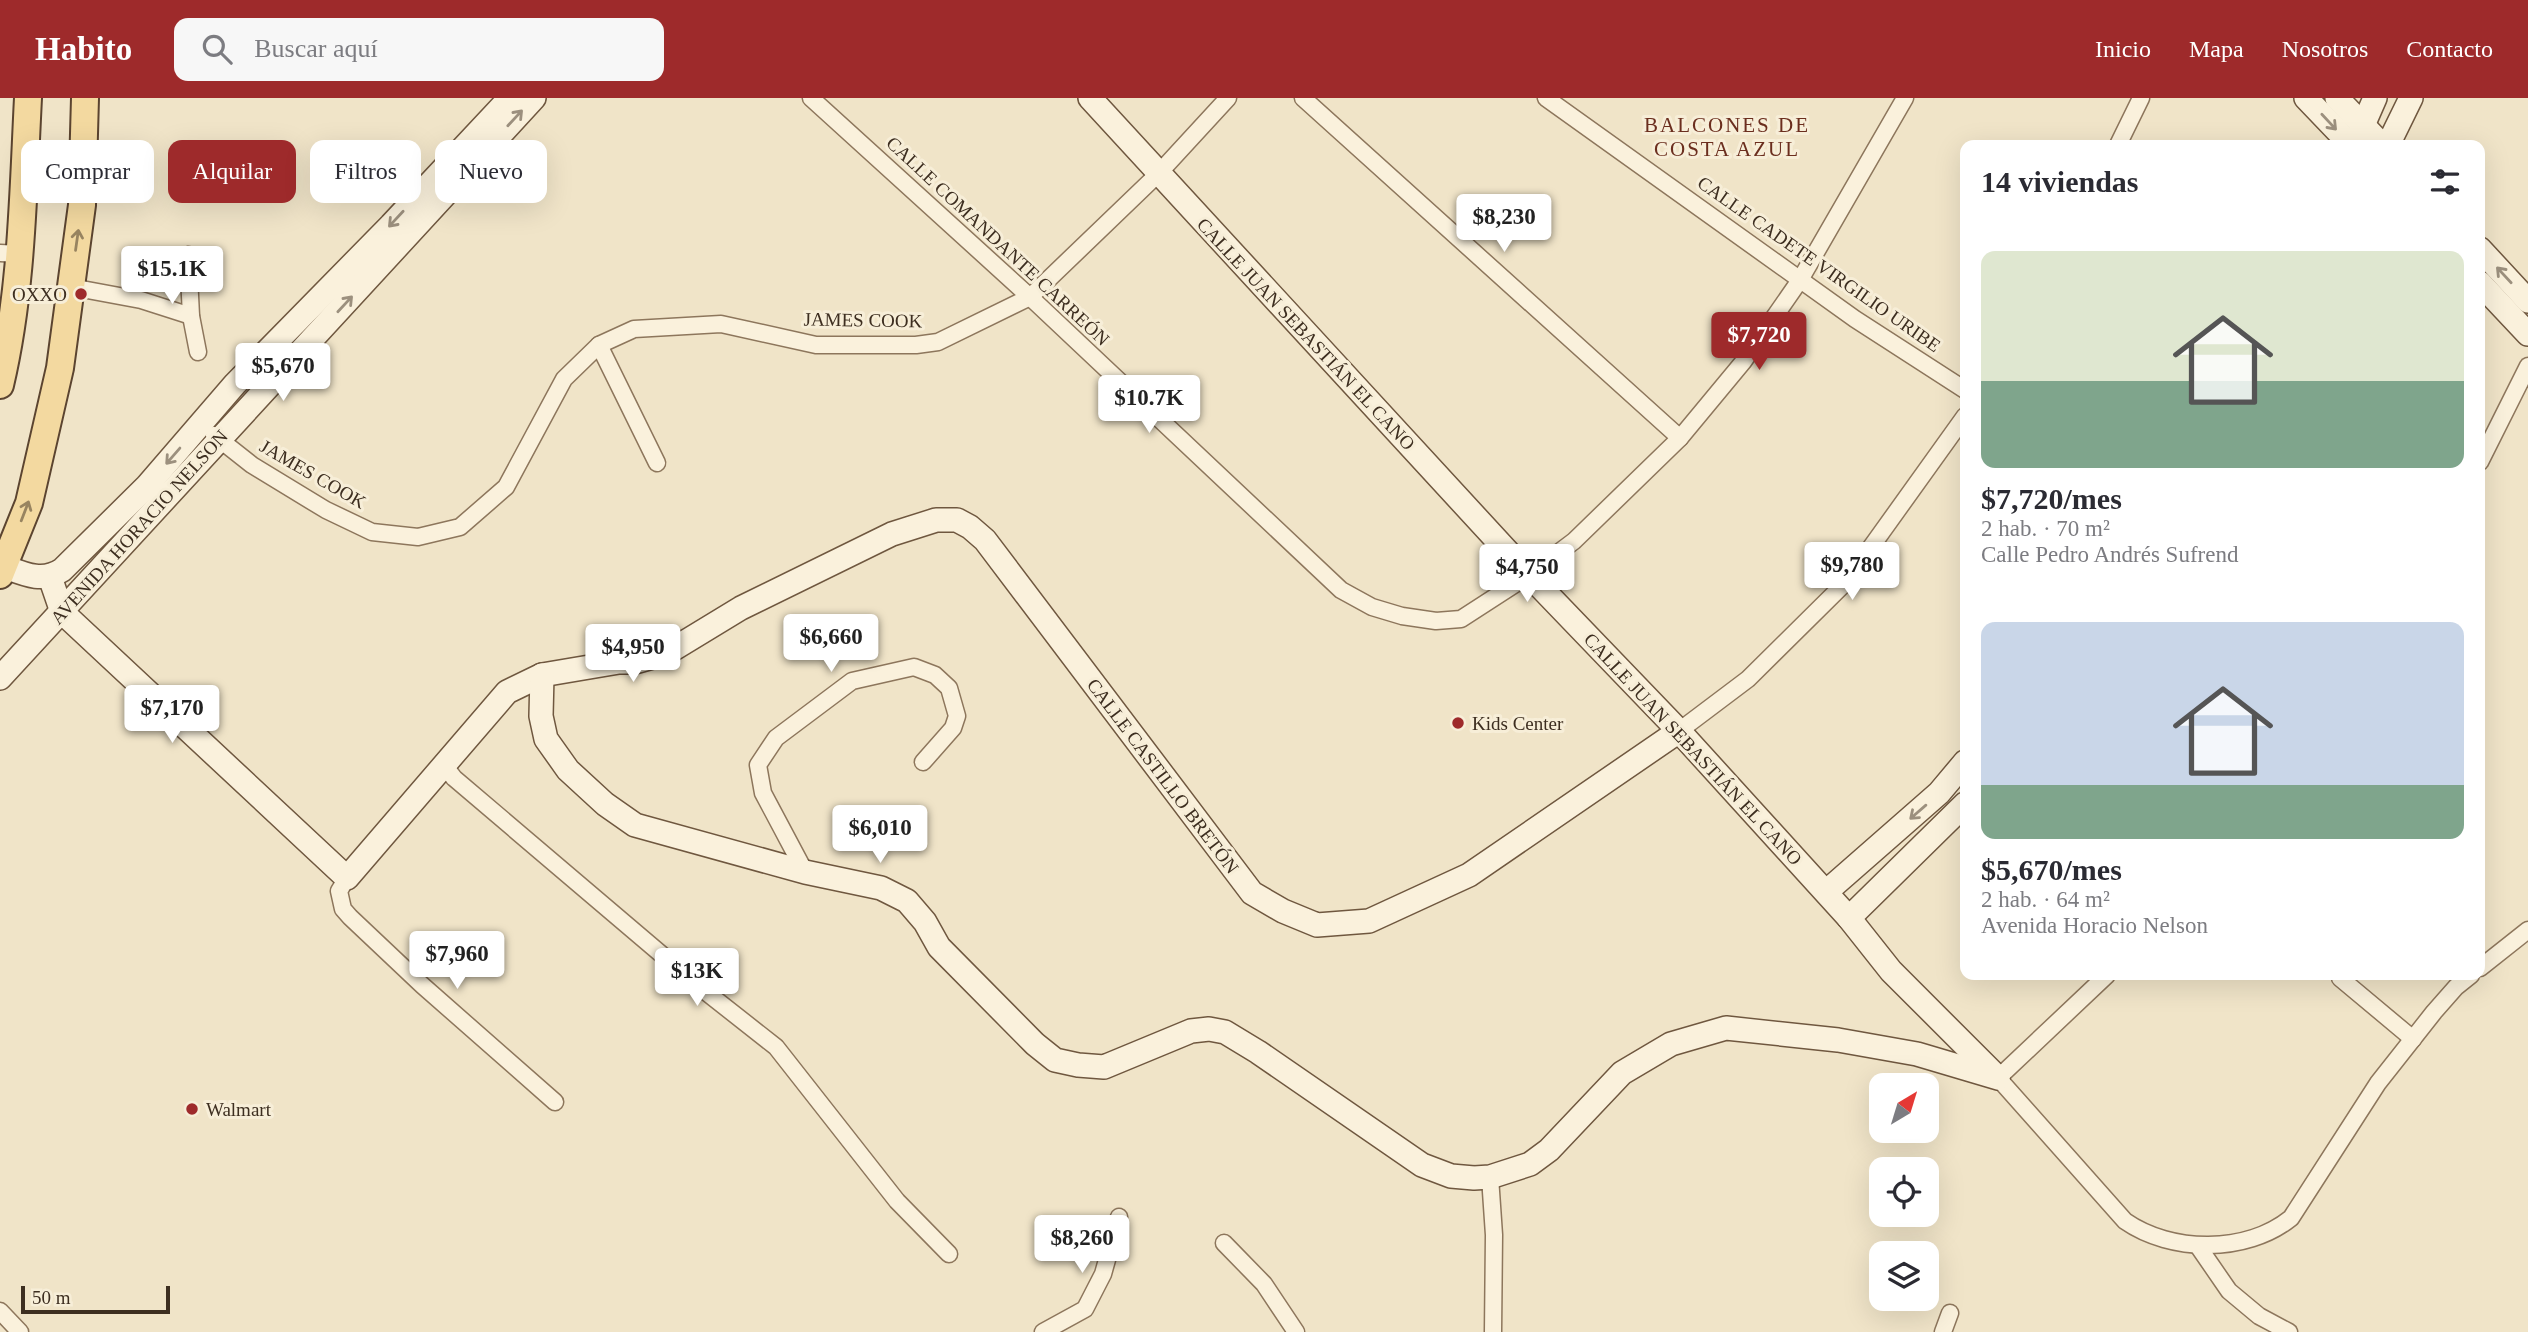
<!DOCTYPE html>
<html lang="es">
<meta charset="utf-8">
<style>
:root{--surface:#fff;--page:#f7f7f7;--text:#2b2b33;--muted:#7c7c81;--accent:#9e2a2b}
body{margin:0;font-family:"Times New Roman",serif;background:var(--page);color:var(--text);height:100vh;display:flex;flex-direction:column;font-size:26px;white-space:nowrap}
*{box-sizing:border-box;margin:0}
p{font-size:23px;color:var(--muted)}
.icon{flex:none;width:38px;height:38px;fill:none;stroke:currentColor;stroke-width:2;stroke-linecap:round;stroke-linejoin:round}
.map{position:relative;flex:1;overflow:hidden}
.side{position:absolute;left:1960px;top:42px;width:525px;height:840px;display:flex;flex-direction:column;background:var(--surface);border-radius:14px;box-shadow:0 7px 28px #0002}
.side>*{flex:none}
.hud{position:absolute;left:21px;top:42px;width:665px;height:63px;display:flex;gap:14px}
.needle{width:46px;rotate:38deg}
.buttons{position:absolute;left:1869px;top:975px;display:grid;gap:14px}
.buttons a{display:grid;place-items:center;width:70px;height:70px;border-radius:14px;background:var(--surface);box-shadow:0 7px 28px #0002;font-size:35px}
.scale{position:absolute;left:21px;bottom:18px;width:149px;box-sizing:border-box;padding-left:7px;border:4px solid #3d2e20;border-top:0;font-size:19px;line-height:24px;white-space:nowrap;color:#3d2e20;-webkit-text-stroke:5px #f7eed8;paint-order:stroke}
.price{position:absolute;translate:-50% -60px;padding:0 16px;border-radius:7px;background:#fff;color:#222;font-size:23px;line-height:46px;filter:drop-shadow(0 2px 4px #0008)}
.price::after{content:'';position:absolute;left:50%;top:42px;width:21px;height:16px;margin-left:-10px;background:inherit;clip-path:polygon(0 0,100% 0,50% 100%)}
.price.current{background:var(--accent);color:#fff}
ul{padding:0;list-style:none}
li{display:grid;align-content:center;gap:14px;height:371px;padding:0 21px}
li span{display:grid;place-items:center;height:217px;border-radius:14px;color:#555}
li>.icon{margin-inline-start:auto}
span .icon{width:126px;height:126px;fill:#fffc;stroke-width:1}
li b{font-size:30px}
h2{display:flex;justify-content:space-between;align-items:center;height:84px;padding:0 21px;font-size:30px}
.pill{padding:0 24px;border-radius:14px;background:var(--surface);box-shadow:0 7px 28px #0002;font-size:24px;line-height:63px}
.pill.current{background:var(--accent);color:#fff}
header{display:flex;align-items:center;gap:42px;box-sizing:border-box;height:98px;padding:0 35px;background:var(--accent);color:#fff}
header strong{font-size:33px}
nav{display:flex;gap:38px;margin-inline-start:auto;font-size:24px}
.search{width:490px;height:63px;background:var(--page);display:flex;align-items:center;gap:18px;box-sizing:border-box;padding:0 24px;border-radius:14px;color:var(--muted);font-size:26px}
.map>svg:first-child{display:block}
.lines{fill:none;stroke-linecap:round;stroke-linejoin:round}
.street-casing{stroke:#8d765c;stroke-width:19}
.secondary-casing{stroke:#6f573f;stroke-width:26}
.primary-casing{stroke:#5b4430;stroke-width:30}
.street{stroke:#faf1dc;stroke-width:16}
.secondary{stroke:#faf1dc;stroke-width:23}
.primary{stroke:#f3d9a0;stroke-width:26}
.oneway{stroke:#9c907e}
.oneway2{stroke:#988460}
.poi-dot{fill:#9e2a2b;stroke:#f7eed8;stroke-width:2.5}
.labels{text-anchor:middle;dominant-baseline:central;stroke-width:6;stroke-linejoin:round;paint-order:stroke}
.street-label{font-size:19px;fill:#3d2e20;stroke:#f7eed8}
.poi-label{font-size:19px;fill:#3d2e20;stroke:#f7eed8;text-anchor:start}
.neighbourhood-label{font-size:21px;letter-spacing:2px;fill:#6b2e1e;stroke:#f7eed8}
</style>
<header>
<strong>Habito</strong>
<div class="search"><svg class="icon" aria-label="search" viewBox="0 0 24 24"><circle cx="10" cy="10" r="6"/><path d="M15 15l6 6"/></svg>Buscar aquí</div>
<nav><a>Inicio</a><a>Mapa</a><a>Nosotros</a><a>Contacto</a></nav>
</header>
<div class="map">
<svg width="2528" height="1234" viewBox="0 0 2528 1234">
<rect width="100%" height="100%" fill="#f0e4c8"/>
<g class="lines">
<g class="street-casing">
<g id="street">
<polyline points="811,0 1030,199 1341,492 1372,509 1402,518 1436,523 1461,521 1529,477 1574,443 1680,340 1743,264 1800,182 1905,0"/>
<polyline points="1303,0 1680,340"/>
<polyline points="1546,0 1855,221 1965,292"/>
<polyline points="2118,47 2141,0"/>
<polyline points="0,155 20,156"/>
<polyline points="188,157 191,218 198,254"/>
<polyline points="71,189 141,202 191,218"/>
<polyline points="599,247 657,365"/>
<polyline points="214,337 252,367 326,412 372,434 418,439 460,429 506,389 564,281 599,247 634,231 721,226 816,247 916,247 938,244 1030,199 1159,75 1228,0"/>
<polyline points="2480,364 2528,268"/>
<polyline points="1679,633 1748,581 1846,484 1965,318"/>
<polyline points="444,667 454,680 701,890 776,949 897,1103 949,1156"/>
<polyline points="805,774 763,695 758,667 776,640 852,583 914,569 935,577 949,590 957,618 953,630 923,664"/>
<polyline points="347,780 339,793 343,811 350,819 422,887 555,1004"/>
<polyline points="2480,870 2528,832"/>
<path d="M 2107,877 L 1998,980 L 2125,1123 C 2171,1155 2246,1156 2291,1120 L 2378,985 L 2434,914 L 2456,889 L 2471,877"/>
<polyline points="2340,880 2413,941"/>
<polyline points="1490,1079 1494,1137 1493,1234"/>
<polyline points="1224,1145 1264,1186 1296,1234"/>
<polyline points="2198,1148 2229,1193 2259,1218 2289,1234"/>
<polyline points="0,1213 20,1234"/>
<polyline points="1043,1234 1085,1211 1103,1176 1119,1119"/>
<polyline points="1943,1234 1950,1215"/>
</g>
</g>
<g class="secondary-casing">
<g id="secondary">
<polyline points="1090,0 1529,477 1679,633 1849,820 1891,873 1996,978"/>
<polyline points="2306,0 2351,47"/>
<polyline points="2337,0 2382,47"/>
<polyline points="2358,39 2375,0"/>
<polyline points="2388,47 2411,0"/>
<polyline points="2480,151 2528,203"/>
<polyline points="2480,185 2528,236"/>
<path d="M 3,468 C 24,476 42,485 62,472 L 147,388 L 235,286 L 391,127 L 510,0"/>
<polyline points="50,479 62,514 347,780 507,594 542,577 619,564 635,564 667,555 741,510 892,436 936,422 957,422 970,429 985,442 1252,795 1283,813 1317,827 1369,823 1469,777 1679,633"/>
<polyline points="542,577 541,618 546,641 568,672 605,706 635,727 805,774 881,790 907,803 925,824 939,849 1035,946 1055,962 1078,967 1104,969 1191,933 1209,931 1225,934 1258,954 1422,1067 1451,1078 1474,1080 1490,1079 1530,1066 1549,1052 1622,975 1671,946 1726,930 1838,942 1917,956 1998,980"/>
<polyline points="0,580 534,0"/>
<polyline points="1826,794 1939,695 1965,664"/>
<polyline points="1849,820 1965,706"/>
</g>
</g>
<g class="primary-casing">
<g id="primary">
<path d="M 0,287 C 22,194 23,96 28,0"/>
<polyline points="0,477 29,405 60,270 82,107 85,0"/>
</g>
</g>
<use href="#street" class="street"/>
<use href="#secondary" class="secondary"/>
<use href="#primary" class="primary"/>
</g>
<defs><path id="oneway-shaft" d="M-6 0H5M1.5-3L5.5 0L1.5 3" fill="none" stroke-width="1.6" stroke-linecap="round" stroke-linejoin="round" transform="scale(1.75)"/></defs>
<g class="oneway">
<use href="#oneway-shaft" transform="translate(515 20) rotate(-47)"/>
<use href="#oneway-shaft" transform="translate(2329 24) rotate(47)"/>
<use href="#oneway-shaft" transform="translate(396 121) rotate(133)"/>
<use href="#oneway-shaft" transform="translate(2504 177) rotate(-133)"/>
<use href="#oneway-shaft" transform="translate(345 206) rotate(-47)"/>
<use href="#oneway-shaft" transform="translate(173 358) rotate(131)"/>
<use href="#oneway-shaft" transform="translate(1918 714) rotate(139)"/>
</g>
<g class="oneway2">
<use href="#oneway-shaft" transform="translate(77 142) rotate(-82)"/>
<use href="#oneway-shaft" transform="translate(25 413) rotate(-69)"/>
</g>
<g class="poi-dot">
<circle cx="81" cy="196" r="7"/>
<circle cx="1458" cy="625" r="7"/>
<circle cx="192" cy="1011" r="7"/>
</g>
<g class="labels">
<g class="street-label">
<text transform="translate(998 143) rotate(43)">CALLE COMANDANTE CARREÓN</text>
<text transform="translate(1819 166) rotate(35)">CALLE CADETE VIRGILIO URIBE</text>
<text transform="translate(863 222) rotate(1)">JAMES COOK</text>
<text transform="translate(1306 236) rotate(47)">CALLE JUAN SEBASTIÁN EL CANO</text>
<text transform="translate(313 376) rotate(30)">JAMES COOK</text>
<text transform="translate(139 429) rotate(-48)">AVENIDA HORACIO NELSON</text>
<text transform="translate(1693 651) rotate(47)">CALLE JUAN SEBASTIÁN EL CANO</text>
<text transform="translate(1163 678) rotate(53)">CALLE CASTILLO BRETÓN</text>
</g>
<g class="poi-label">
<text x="67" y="196" text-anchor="end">OXXO</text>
<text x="1472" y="625">Kids Center</text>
<text x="206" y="1011">Walmart</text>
</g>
<g class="neighbourhood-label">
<text x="1727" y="27">BALCONES DE<tspan x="1727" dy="24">COSTA AZUL</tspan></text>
</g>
</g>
</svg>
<div class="buttons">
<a><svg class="needle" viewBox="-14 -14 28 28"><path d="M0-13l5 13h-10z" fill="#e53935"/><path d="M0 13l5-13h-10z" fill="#7c7c81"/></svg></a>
<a><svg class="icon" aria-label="locate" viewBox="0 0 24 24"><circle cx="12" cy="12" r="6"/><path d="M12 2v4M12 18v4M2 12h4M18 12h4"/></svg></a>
<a><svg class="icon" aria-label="layers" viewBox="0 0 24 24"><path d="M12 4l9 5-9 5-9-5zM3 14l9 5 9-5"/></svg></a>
</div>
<div class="scale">50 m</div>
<b class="price" style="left:1504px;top:156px">$8,230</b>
<b class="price" style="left:172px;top:208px">$15.1K</b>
<b class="price current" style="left:1759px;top:274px">$7,720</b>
<b class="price" style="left:283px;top:305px">$5,670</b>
<b class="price" style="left:1149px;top:337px">$10.7K</b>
<b class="price" style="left:1852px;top:504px">$9,780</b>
<b class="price" style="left:1527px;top:506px">$4,750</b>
<b class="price" style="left:831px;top:576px">$6,660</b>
<b class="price" style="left:633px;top:586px">$4,950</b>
<b class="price" style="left:172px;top:647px">$7,170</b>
<b class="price" style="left:880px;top:767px">$6,010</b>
<b class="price" style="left:457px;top:893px">$7,960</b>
<b class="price" style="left:697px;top:910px">$13K</b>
<b class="price" style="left:1082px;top:1177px">$8,260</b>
<div class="hud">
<a class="pill">Comprar</a>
<a class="pill current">Alquilar</a>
<a class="pill">Filtros</a>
<a class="pill">Nuevo</a>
</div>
<section class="side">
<h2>14 viviendas<svg class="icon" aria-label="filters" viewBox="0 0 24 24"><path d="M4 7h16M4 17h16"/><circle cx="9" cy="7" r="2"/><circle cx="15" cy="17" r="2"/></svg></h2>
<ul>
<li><span style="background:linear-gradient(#dfe7d0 60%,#7fa58c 0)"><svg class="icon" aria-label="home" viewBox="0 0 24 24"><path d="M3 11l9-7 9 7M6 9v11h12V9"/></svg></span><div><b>$7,720/mes</b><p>2 hab. · 70 m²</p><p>Calle Pedro Andrés Sufrend</p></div></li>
<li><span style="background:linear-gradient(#c9d6e8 75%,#7fa58c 0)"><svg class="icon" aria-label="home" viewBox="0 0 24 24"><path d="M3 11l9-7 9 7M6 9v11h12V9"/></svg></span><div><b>$5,670/mes</b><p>2 hab. · 64 m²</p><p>Avenida Horacio Nelson</p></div></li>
</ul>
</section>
</div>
